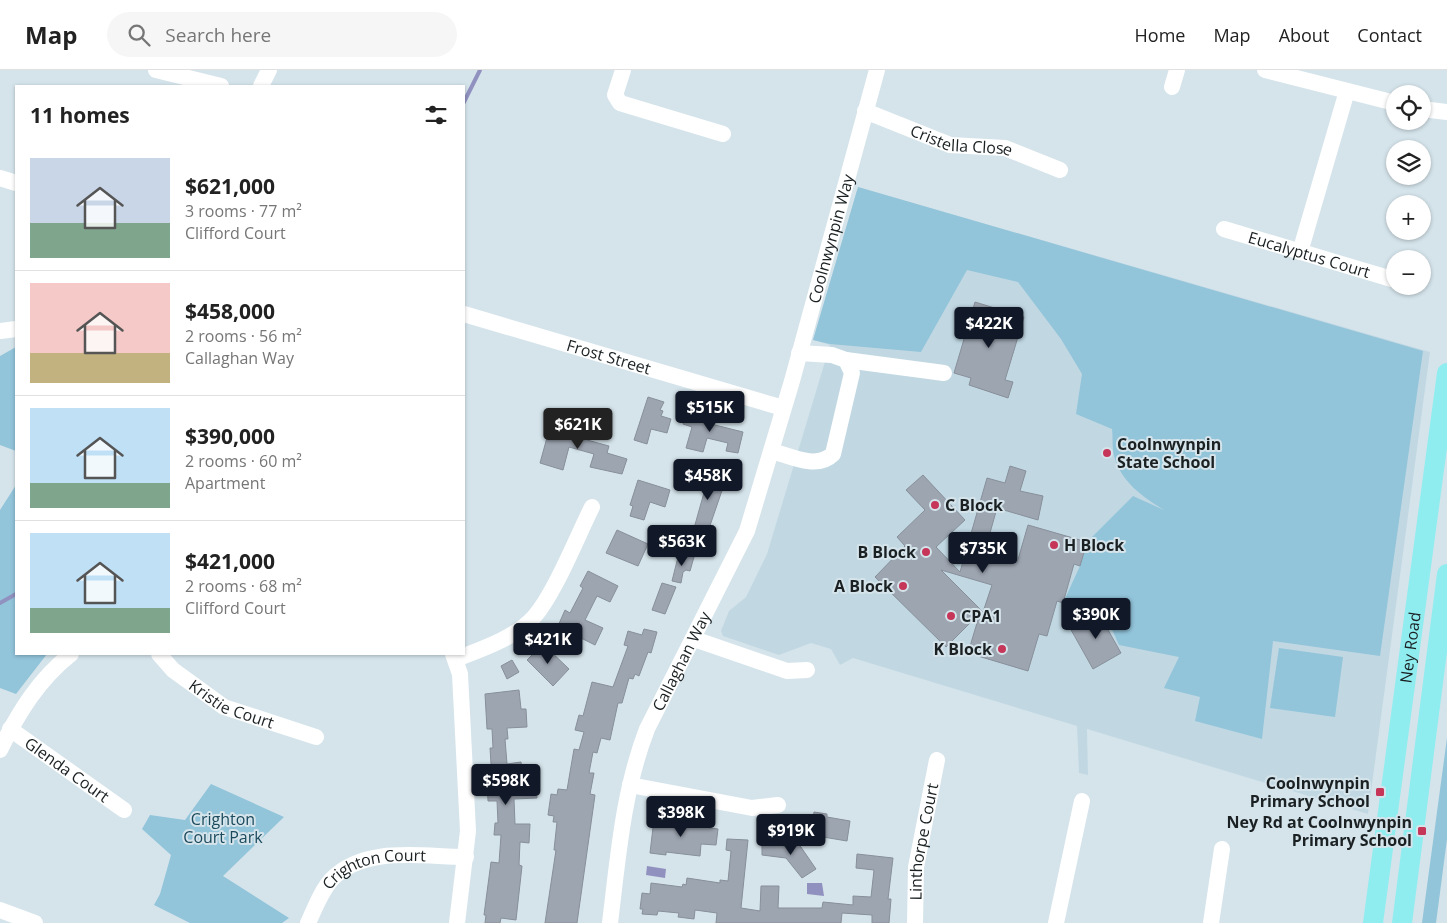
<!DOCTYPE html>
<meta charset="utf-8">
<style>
:root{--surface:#fff;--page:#f6f6f6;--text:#222;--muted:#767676;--line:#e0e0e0;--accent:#111827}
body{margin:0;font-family:"Open Sans",sans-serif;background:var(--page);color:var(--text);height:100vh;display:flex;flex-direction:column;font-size:19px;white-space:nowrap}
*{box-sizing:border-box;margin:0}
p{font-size:16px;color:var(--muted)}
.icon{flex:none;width:28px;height:28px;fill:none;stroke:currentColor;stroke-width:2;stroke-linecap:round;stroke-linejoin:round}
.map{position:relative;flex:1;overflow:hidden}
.drawer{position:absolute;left:15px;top:15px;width:450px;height:570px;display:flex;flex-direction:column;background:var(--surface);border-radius:0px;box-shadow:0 1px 4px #0004}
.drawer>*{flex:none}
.buttons{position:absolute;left:1386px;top:15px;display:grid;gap:10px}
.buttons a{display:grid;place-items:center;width:45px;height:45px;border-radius:50%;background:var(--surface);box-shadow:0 1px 4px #0004;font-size:25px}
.price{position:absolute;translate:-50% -42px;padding:0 11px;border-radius:5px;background:var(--accent);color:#fff;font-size:16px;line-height:32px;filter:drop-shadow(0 1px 2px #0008)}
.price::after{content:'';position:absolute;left:50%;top:30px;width:15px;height:11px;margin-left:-8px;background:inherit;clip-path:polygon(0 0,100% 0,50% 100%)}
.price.active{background:#222;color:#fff}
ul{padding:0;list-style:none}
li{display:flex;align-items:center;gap:15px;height:125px;padding:0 15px}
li+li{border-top:1px solid var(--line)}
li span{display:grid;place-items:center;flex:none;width:140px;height:100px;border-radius:0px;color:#555}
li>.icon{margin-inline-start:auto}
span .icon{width:60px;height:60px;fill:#fffc;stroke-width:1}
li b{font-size:21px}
h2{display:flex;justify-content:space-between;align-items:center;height:60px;padding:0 15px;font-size:21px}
header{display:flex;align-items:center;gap:30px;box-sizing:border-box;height:70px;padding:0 25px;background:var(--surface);border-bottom:1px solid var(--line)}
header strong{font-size:24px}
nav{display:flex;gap:28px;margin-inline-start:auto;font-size:18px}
.search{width:350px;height:45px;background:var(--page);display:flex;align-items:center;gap:12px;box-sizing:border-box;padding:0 18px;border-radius:28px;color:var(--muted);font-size:19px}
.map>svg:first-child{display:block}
.built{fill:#c1d8e3}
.green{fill:#92c4da}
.water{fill:#9191c0}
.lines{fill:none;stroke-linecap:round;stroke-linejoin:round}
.stream{stroke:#9191c0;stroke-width:4}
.building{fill:#9da5b1;stroke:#878f9a;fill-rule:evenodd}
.minor{stroke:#fff;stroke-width:16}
.major{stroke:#8fedf0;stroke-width:20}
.poi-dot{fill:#c53659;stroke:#d5e4eb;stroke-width:2}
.labels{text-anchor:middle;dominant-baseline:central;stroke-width:4;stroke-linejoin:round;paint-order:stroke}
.street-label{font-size:16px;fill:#1b2123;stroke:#d5e4eb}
.poi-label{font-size:16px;font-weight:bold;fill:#1b2123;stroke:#d5e4eb;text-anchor:end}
.park-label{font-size:16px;fill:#1b4a5d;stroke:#d5e4eb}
</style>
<header>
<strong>Map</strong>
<div class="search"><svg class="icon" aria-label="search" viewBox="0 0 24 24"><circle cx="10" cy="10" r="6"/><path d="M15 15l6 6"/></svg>Search here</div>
<nav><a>Home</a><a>Map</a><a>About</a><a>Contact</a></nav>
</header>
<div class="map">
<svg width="1447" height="853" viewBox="0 0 1447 853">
<rect width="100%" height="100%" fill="#d5e4eb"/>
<polygon class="built" points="858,117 1430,282 1368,744 1087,659 1088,705 1079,703 1077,656 853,588 840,595 831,579 811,573 779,585 723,566 721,561 729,541 746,527 767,484 830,275 813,270"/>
<g class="green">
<path d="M 858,117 L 1423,281 L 1380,586 L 1273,571 L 1262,669 L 1195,651 L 1200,627 L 1164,618 L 1179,587 L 1119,575 L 1105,544 L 1096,541 L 1088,543 L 1063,533 L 1080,496 L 1087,472 L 1133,426 L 1164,440 C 1143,427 1121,412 1114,386 C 1112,378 1113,367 1112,359 L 1076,344 L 1082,304 L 1061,269 L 1018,212 L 967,200 L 921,282 L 830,274 L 813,270 Z"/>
<polygon points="16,277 16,381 0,375 0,286"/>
<polygon points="16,415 16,584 47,584 16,624 0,618 0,440"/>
<polygon points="1279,578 1343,587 1335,647 1270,638"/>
<polygon points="1447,668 1447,769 1436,853 1422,853"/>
<polygon points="211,714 284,747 223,806 289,848 282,853 190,853 154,835 160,824 171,785 142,759 150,745 185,750"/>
</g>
<g class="water">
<polygon points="647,796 666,799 665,808 646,805"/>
<polygon points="807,813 822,813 824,826 807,824"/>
</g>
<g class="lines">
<g class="stream">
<polyline points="464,32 480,0"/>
<polyline points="0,533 16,524"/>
</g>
</g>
<g class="building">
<polygon points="975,232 1024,247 1005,310 1013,312 1008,328 969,315 971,308 954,303"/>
<polygon points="648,327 664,332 660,340 663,341 661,346 671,349 667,363 651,359 647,374 634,370"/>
<polygon points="696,340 713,345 711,354 743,362 738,383 726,381 728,373 707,368 703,382 686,378 692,357 683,354 686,341 695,344"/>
<polygon points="551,353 589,363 587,370 609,376 607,383 627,389 622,404 590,397 594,384 569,377 563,400 540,393"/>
<polygon points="702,396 728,403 704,473 691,469 707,412 698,410"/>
<path d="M 1010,396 L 1026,401 L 1020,421 L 1043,426 L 1038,450 L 997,438 L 988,470 L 997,473 L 993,486 L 1017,493 L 1028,455 L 1087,472 L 1080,496 L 1074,494 L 1063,533 L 1057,531 L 1047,566 L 1039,564 L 1028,601 L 968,583 L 980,543 L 946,577 L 875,507 L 905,476 L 897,467 L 925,440 L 906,420 L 923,405 L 965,450 L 936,477 L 960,502 L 987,408 L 1005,413 ZM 941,500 L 992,515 L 983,542 Z"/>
<polygon points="638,410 670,420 665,437 650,432 644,450 630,446 633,436 630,435"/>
<polygon points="617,460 648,474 638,496 606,483"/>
<polygon points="679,483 694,487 690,501 686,500 683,502 681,513 672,511"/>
<polygon points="588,501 618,516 610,532 597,526 585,550 603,558 595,575 579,567 575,575 559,568 564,559 558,556 565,540 570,543 583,518 580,516"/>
<polygon points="662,513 676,517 665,544 652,540"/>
<polygon points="1098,542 1121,583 1093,599 1070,558"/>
<polygon points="644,559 657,562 651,583 648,582 639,606 635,604 633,609 629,608 622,633 618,633 610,670 601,668 597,683 593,682 589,703 594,703 590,724 595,725 577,853 545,853 556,780 554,780 557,752 553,752 554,746 548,745 551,724 557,725 558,719 567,720 574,679 579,680 584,662 575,660 579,645 583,646 592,612 613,617 628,576 624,575 628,561 642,565"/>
<polygon points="543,574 569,599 553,616 527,590"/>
<polygon points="512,590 519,602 507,609 501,596"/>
<polygon points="519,620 521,639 526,639 527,657 507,658 508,669 505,669 507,694 521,692 523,709 536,709 537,728 514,729 515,754 530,754 529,773 520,772 519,795 522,796 516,850 501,848 500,853 485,853 486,845 484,845 491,792 499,793 501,765 494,765 495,753 498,753 497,731 488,731 487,710 492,710 490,678 493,678 492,659 487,659 485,624"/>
<polygon points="814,742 827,744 827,747 850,751 847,771 811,765"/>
<polygon points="654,749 704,754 704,757 718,759 716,775 701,774 700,786 666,782 666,785 650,783"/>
<polygon points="794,767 816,799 802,808 786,788 762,785 762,772 783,775"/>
<polygon points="727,769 748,770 741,838 760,841 761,816 779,816 778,838 822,838 823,832 853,835 853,826 871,827 874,800 856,798 857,784 893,788 888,829 891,829 889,853 872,853 872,845 842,843 841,853 716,853 717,843 695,840 694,849 678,847 679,843 658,841 657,845 642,844 643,839 640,839 642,823 650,824 651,813 682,817 683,814 686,815 687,808 720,813 720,810 728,811 731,781 726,780"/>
</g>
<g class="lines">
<g class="minor">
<polyline points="156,0 221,16"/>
<polyline points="623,0 615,25 620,33 723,64"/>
<polyline points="1265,0 1395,33"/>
<polyline points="261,16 269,0"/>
<polyline points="1172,17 1177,0"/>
<polyline points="1422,39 1447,42"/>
<path id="s1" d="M 865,41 L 950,75 L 1005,78 L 1060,100"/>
<polyline points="0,108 16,113"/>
<path id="s2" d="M 1224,159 L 1395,210"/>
<polyline points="1300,182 1347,21"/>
<path id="s3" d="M 464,244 L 783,338"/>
<polyline points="0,261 16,259"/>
<polyline points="799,283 832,285 846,290 944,303"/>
<path d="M 772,381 C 790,386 817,400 833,384 L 852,303 L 846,290"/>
<polyline points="694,569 787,601 807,600"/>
<path id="s4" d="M 159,584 L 173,600 L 224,637 L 316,667"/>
<polyline points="453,584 460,604 468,761 457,853"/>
<path d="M 456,589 C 482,579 515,568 534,547 C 555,523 577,467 592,437"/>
<path id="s5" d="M 10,659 L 124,740"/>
<path d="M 0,680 C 18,643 39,609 71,584"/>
<polyline points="630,715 752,738 778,735"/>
<polyline points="0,840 35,853"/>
<path id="s6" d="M 308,853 C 315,838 321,821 332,809 C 365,775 423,787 466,787"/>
<path id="s7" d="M 610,853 C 618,788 623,721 647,659 L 747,461 L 792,311 L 877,0"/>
<path id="s8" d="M 915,853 L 916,797 L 937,690"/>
<polyline points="1056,853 1082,731"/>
<polyline points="1211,853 1222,779"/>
</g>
<g class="major">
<path id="s9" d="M 1373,853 L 1447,303"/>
<polyline points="1402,853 1447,504"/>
</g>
</g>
<g class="poi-dot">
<circle cx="1107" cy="383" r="5"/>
<circle cx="935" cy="435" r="5"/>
<circle cx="1054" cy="475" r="5"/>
<circle cx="926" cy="482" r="5"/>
<circle cx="903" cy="516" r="5"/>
<circle cx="951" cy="546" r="5"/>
<circle cx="1002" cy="579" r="5"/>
<rect x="1375" y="717" width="10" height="10" rx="2.5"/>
<rect x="1417" y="756" width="10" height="10" rx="2.5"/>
</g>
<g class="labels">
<g class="street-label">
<text stroke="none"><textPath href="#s1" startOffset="102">Cristella Close</textPath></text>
<text stroke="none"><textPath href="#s7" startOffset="724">Coolnwynpin Way</textPath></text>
<text stroke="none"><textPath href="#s2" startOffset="89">Eucalyptus Court</textPath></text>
<text stroke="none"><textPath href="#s3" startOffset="151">Frost Street</textPath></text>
<text stroke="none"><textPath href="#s9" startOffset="278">Ney Road</textPath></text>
<text stroke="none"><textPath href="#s7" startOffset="274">Callaghan Way</textPath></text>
<text stroke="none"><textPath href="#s4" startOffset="90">Kristie Court</textPath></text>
<text stroke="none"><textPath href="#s5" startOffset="70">Glenda Court</textPath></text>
<text stroke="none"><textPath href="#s8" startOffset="82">Linthorpe Court</textPath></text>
<text stroke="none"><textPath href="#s6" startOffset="95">Crighton Court</textPath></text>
</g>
<g class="poi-label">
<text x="1117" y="374" text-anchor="start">Coolnwynpin<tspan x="1117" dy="18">State School</tspan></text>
<text x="945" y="435" text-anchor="start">C Block</text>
<text x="1064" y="475" text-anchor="start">H Block</text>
<text x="916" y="482">B Block</text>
<text x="893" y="516">A Block</text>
<text x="961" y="546" text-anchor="start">CPA1</text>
<text x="992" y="579">K Block</text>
<text x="1370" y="713">Coolnwynpin<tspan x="1370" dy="18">Primary School</tspan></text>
<text x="1412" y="752">Ney Rd at Coolnwynpin<tspan x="1412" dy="18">Primary School</tspan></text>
</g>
<g class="park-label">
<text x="223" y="749">Crighton<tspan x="223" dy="18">Court Park</tspan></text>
</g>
</g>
</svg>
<div class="buttons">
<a><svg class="icon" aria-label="locate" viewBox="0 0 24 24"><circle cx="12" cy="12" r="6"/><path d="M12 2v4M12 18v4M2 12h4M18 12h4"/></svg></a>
<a><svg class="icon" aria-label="layers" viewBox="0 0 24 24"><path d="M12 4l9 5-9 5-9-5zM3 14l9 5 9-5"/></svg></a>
<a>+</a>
<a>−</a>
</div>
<b class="price" style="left:989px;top:279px">$422K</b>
<b class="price" style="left:710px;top:363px">$515K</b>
<b class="price active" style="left:578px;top:380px">$621K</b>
<b class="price" style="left:708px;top:431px">$458K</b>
<b class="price" style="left:682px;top:497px">$563K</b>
<b class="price" style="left:983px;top:504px">$735K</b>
<b class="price" style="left:1096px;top:570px">$390K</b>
<b class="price" style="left:548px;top:595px">$421K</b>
<b class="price" style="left:506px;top:736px">$598K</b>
<b class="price" style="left:681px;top:768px">$398K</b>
<b class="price" style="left:791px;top:786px">$919K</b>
<section class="drawer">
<h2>11 homes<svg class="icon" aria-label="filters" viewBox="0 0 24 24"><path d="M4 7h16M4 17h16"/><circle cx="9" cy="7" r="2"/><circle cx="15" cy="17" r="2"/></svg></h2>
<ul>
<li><span style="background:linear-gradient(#c9d6e8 65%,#7fa58c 0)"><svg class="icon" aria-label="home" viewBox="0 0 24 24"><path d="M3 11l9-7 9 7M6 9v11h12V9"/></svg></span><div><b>$621,000</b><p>3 rooms · 77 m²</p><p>Clifford Court</p></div></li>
<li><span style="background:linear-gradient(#f6c9c9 70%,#c2b280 0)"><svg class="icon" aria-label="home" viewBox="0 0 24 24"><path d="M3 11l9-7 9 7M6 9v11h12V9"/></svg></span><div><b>$458,000</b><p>2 rooms · 56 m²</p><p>Callaghan Way</p></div></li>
<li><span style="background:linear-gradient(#bfe0f5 75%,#7fa58c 0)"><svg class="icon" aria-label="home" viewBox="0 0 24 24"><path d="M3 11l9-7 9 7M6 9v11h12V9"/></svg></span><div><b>$390,000</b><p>2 rooms · 60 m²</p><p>Apartment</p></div></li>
<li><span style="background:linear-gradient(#bfe0f5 75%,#7fa58c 0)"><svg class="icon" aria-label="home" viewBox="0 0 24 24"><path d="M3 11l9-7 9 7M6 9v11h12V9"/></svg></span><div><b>$421,000</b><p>2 rooms · 68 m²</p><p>Clifford Court</p></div></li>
</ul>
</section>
</div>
